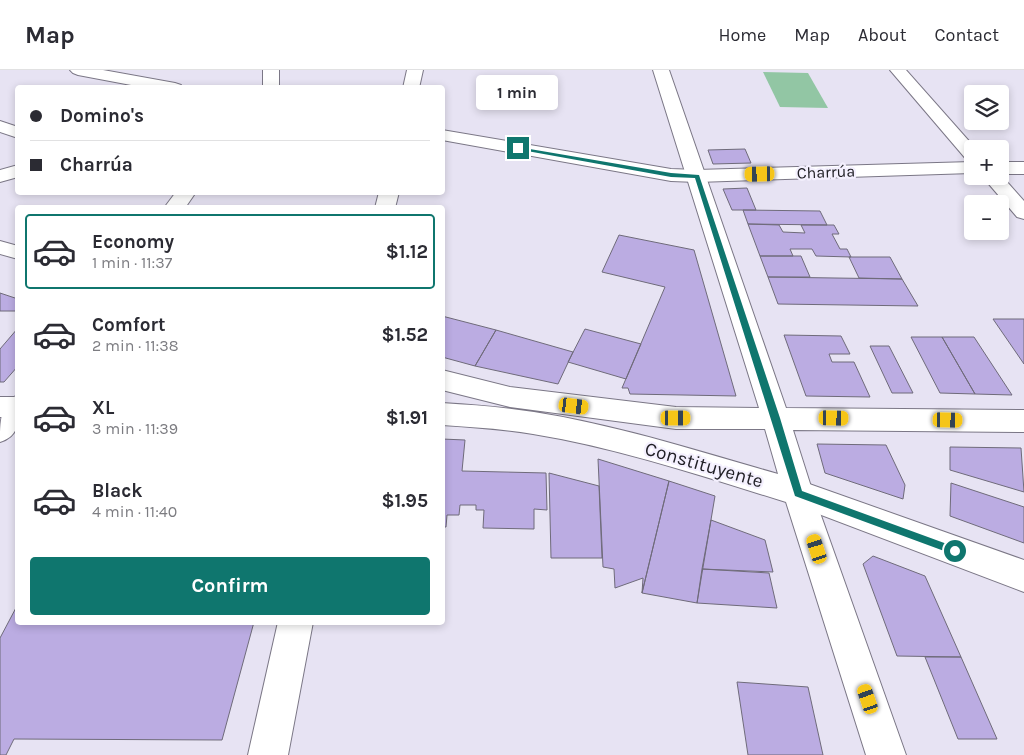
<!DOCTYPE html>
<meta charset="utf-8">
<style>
body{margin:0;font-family:Karla,sans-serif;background:#f7f7f7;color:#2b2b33;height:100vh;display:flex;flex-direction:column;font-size:19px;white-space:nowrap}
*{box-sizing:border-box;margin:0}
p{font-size:16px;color:#7c7c81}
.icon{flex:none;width:28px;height:28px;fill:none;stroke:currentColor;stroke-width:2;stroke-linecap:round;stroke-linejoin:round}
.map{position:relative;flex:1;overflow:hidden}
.details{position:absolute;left:15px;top:135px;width:430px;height:420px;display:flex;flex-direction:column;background:#fff;border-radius:5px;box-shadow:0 2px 8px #0003}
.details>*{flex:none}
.top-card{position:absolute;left:15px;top:15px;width:430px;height:110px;border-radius:5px;box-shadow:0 2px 8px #0003;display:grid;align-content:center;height:110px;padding:0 15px;background:#fff}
.fabs{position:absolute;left:964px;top:15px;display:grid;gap:10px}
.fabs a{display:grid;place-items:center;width:45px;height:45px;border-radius:5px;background:#fff;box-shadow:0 2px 8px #0003;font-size:25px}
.end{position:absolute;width:22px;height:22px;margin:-11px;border:6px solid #0f766e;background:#fff;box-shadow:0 0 0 2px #fff}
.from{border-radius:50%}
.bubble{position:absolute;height:35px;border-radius:5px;background:#fff;box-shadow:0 2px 8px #0003;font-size:16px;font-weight:700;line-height:35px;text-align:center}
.car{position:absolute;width:15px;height:30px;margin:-15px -8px;border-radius:6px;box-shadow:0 0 4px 1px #0007;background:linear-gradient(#f5c518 24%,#345 0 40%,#f5c518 0 76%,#345 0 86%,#f5c518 0)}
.top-card b{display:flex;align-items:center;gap:18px;height:48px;font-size:19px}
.top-card b+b{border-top:1px solid #e1e1e2}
.top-card i{width:12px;height:12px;background:#2b2b33}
ul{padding:9px 0 0;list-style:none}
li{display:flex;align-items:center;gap:15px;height:75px;margin:0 10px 8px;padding:0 5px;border:2px solid transparent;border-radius:5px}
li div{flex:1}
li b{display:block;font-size:19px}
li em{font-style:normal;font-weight:700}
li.on{border-color:#0f766e}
li>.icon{width:45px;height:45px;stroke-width:1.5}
.button{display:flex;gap:10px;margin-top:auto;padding:10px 15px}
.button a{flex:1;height:58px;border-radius:5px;background:#0f766e;color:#fff;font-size:20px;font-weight:700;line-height:58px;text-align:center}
header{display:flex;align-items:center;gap:30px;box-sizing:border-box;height:70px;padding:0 25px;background:#fff;border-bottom:1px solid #e1e1e2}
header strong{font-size:24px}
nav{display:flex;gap:28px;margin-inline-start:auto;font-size:18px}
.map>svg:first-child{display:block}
.green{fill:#92c6a4}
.building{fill:#bbace2;stroke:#6f6b7a}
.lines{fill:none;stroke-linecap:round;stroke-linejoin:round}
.minor-casing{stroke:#7b7786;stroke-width:2}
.tertiary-casing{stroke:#7b7786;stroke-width:2}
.secondary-casing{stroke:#7b7786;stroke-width:2}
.minor{fill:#fff;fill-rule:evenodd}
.tertiary{fill:#fff;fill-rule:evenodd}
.secondary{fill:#fff;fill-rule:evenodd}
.route{fill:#0f766e}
.labels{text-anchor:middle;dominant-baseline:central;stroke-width:4.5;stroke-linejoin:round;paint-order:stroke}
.far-street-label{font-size:16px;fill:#212026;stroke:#f4f0fe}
.street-label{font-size:19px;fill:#212026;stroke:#f4f0fe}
</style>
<header>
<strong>Map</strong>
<nav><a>Home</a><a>Map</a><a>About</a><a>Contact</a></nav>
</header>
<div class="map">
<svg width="1024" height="685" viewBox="0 0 1024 685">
<rect width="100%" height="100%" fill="#e7e3f3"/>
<!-- green -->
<path class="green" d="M763,2l45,1 20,35 -48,-1z"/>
<!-- building -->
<path class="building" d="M745,79l6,14 -38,1 -5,-14z
M747,118l9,22h-24l-9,-21z
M743,140l77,1 7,14 -79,-1z
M748,154l31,1 4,7 22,1 -4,-8h33l5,9h-7l8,15h7l4,8 -35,-1 -4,-7h-22l3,7h-33z
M619,165l75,15 42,146 -106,-2 -2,-6h-6l43,-101 -63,-15z
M760,186h41l9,21h-42z
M849,187h41l12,22 -43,-1z
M768,207l134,2 16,27 -140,-2z
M0,223l18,6v12h-18z
M442,246l54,14 -21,36 -33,-9z
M993,249h31v45z
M18,258v38l-14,16h-4v-33z
M585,259l56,15 -15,35 -58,-17z
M496,260l77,22 -15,32 -83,-18z
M784,265l57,1 9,18h-21l3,8h22l16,35 -64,-1z
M911,267h31l33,57 -35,-1z
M942,267h32l38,58 -37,-1z
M870,276h19l24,47h-21z
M442,369l23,1 -3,31 84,2 1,37 -13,-1v20l-51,-1 1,-18h-8v-5h-16l-1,10h-12l-1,12h-4z
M817,374l69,1 19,40 -2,14 -78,-26z
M950,377l71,1 3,44 -74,-22z
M598,389l71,22 -27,112 1,-15 -28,10 -1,-19 -11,-2z
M549,403l50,13 3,72h-51z
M669,411l46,15 -18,107 -55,-10z
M951,413l73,24v36l-74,-27z
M711,450l54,20 8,32 -71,-3z
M873,486l52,20 36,81 -64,-1 -34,-92z
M702,499l67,4 8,35 -80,-5z
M18,534v18h236l-32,118 -208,-1 -8,16h-6v-117z
M925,587h36l36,82h-39z
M737,612l71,5 15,68h-75z"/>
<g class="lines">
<!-- minor casing -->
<g class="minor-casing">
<path id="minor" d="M70,0h33l72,13 6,2 2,3h-36l-69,-13 -5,-2z
M263,0h16v18h-16z
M890,0h16l70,79h-4v11l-6,-1z
M0,51l18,6v11l-18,-6z
M442,60l229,39 26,1 275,-8v11l-275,9 -26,-1 -229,-41z
M1000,92h24v12h-24z
M18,95v12l-18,5v-12z
M1000,104l24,27v18l-7,-2 -35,-41h18z
M176,122h20l-11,16h-21z
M18,325c0,20 5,40 -18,47 0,-19 0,-40 18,-47z"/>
</g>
<!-- tertiary casing -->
<g class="tertiary-casing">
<path id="tertiary" d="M407,0h16l-4,18h-16z
M653,0h16l117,338 238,2v22l-231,-2 20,63 93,262h-40l-80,-253c-84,-26 -167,-54 -253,-68 -30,-5 -60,-7 -91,-9v-22c31,2 61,4 92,9 83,13 163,39 244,62l-13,-45h-89l-166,-22 -68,-17v-20l68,17 166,20 83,1z
M379,122h20l-4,16h-20z
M0,171l18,5v13l-18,-5z
M0,327h18v20h-18z
M278,552h35l-25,133h-40z"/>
</g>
<!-- secondary casing -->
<g class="secondary-casing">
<path id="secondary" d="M798,410l226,80v32l-237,-90 -4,-9 4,-9z"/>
</g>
<!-- minor -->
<use href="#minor" class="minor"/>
<!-- tertiary -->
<use href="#tertiary" class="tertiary"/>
<!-- secondary -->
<use href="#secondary" class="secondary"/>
</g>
<!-- route -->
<path class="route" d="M518,77l153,26 28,2 81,243 22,73 156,57v6l-3,1 -160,-59 -100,-318 -24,-1 -155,-28z"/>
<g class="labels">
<!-- far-street labels -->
<g class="far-street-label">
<text transform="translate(826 102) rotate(-2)">Charrúa</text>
</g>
<!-- street labels -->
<g class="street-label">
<text transform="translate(704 395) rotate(16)">Constituyente</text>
</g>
</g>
</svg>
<div class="fabs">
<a><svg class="icon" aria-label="layers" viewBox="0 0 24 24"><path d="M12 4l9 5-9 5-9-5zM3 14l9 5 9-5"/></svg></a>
<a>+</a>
<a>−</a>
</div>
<i class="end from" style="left:955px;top:481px"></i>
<i class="end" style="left:518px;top:78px"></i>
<div class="bubble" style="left:476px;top:5px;width:82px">1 min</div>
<i class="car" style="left:760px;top:104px;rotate:269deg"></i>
<i class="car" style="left:574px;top:336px;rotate:97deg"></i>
<i class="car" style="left:676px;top:348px;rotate:90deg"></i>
<i class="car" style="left:834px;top:348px;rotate:91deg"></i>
<i class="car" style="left:948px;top:350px;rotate:91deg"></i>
<i class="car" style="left:817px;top:479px;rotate:342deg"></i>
<i class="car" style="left:868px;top:629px;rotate:341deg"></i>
<div class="top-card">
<b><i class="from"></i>Domino's</b>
<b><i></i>Charrúa</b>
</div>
<section class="details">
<ul>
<li class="on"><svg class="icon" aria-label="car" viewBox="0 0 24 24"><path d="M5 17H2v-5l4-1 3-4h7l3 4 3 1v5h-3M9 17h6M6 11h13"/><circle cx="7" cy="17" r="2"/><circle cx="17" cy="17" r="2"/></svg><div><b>Economy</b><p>1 min · 11:37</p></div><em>$1.12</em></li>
<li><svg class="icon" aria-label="car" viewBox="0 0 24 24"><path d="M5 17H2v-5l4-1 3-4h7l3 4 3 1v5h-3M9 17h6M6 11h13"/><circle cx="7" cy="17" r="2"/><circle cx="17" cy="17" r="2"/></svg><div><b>Comfort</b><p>2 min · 11:38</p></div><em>$1.52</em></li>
<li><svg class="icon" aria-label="car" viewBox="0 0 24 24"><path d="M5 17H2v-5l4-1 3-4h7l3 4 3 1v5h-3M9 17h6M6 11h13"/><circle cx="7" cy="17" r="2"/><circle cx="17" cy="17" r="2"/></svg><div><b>XL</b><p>3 min · 11:39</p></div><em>$1.91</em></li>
<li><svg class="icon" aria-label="car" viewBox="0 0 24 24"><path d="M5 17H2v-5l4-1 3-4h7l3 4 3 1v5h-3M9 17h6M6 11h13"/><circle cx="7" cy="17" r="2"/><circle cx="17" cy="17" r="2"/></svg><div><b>Black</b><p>4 min · 11:40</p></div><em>$1.95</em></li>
</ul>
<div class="button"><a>Confirm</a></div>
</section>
</div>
